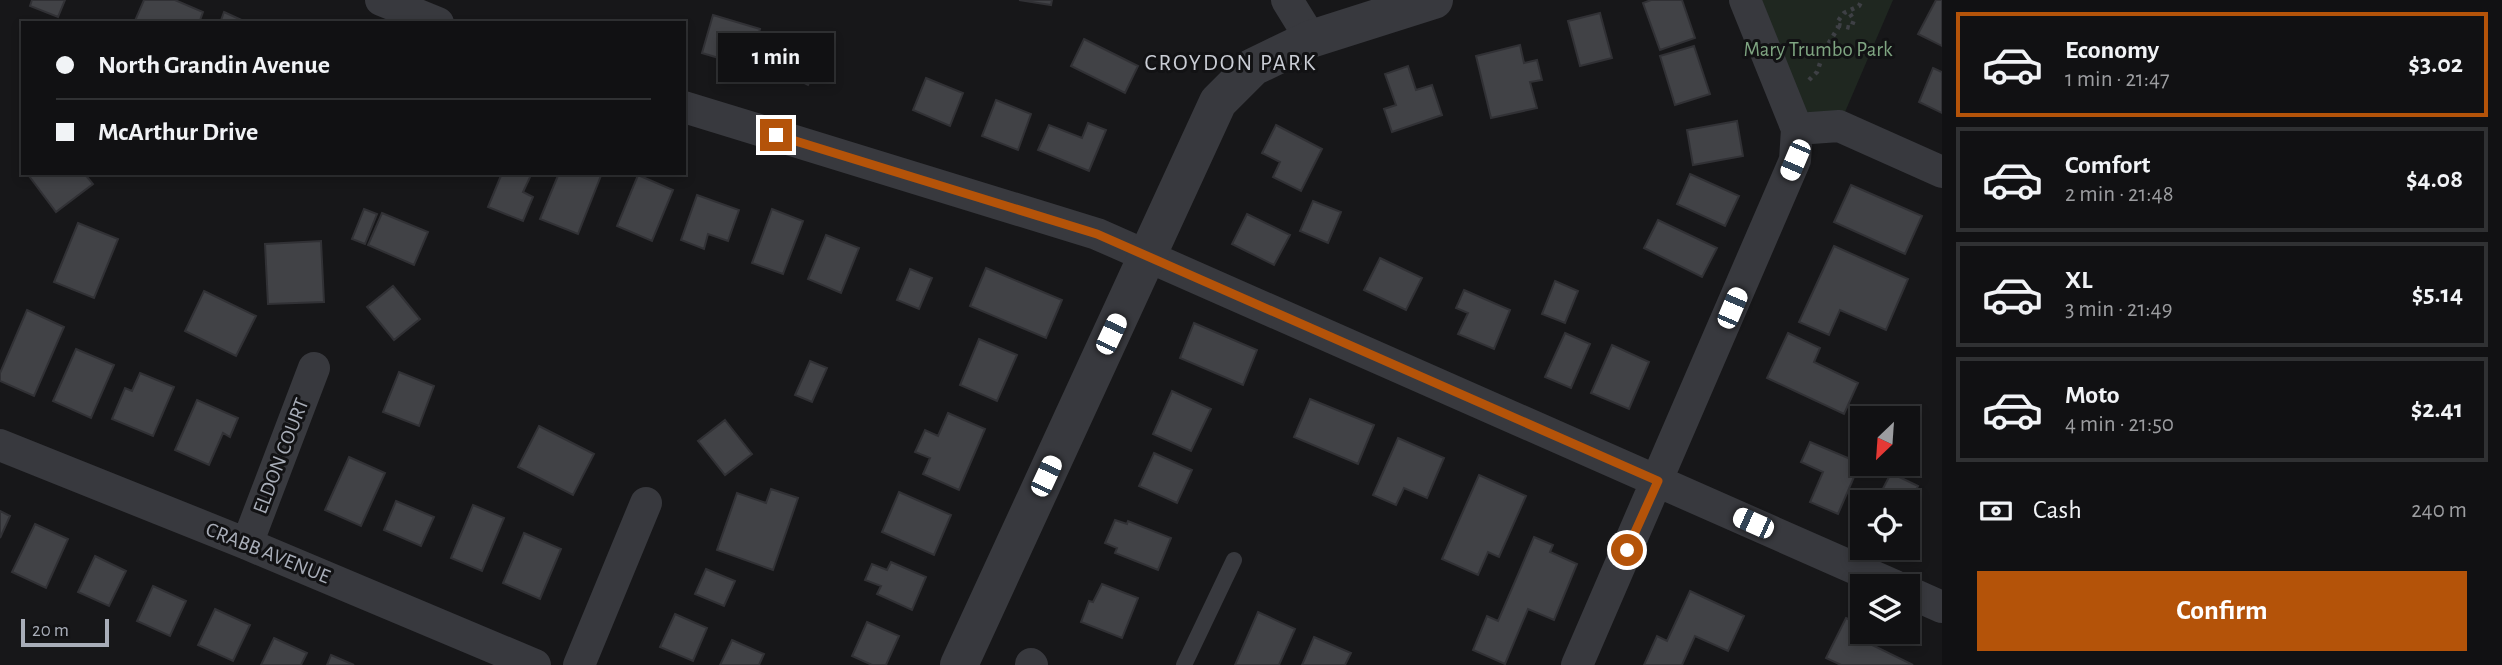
<!DOCTYPE html>
<meta charset="utf-8">
<style>
body{margin:0;font-family:"Alegreya Sans",sans-serif;background:#1a1a1c;color:#f1f3f6;height:100vh;display:flex;flex-direction:column;font-size:26px;white-space:nowrap}
*{box-sizing:border-box;margin:0}
p{font-size:23px;color:#9c9da0}
.icon{flex:none;width:38px;height:38px;fill:none;stroke:currentColor;stroke-width:2;stroke-linecap:round;stroke-linejoin:round}
.map{position:relative;flex:1;overflow:hidden}
.side{display:flex;flex-direction:column;background:#111113;width:560px}
.side>*{flex:none}
.guide{position:absolute;left:21px;top:21px;width:665px;height:154px;border-radius:0px;box-shadow:0 4px 10px #0003,0 0 0 2px #303133;display:grid;align-content:center;height:154px;padding:0 35px;background:#111113}
.needle{width:46px;rotate:205deg}
.controls{position:absolute;left:1850px;top:406px;display:grid;gap:14px}
.controls a{display:grid;place-items:center;width:70px;height:70px;border-radius:0px;background:#111113;box-shadow:0 4px 10px #0003,0 0 0 2px #303133;font-size:35px}
.scale{position:absolute;left:21px;bottom:18px;width:88px;box-sizing:border-box;padding-left:7px;border:4px solid #a9aeb9;border-top:0;font-size:19px;line-height:24px;white-space:nowrap;color:#a9aeb9;-webkit-text-stroke:5px #121214;paint-order:stroke}
.end{position:absolute;width:32px;height:32px;margin:-16px;border:9px solid #b45309;background:#fff;box-shadow:0 0 0 4px #fff}
.from{border-radius:50%}
.bubble{position:absolute;height:49px;border-radius:0px;background:#111113;box-shadow:0 4px 10px #0003,0 0 0 2px #303133;font-size:23px;font-weight:700;line-height:49px;text-align:center}
.car{position:absolute;width:21px;height:42px;margin:-21px -10px;border-radius:9px;box-shadow:0 0 5px 2px #0007;background:linear-gradient(#fff 24%,#345 0 40%,#fff 0 76%,#345 0 86%,#fff 0)}
.guide b{display:flex;align-items:center;gap:24px;height:66px;font-size:26px}
.guide b+b{border-top:2px solid #303133}
.guide i{width:18px;height:18px;background:#f1f3f6}
ul{padding:12px 0 0;list-style:none}
li{display:flex;align-items:center;gap:21px;height:105px;margin:0 14px 10px;padding:0 21px;border:4px solid #303133;border-radius:0px}
li div{flex:1}
li b{display:block;font-size:26px}
li em{font-style:normal;font-weight:700}
li.active{border-color:#b45309}
li>.icon{width:63px;height:63px;stroke-width:1.5}
.pay{display:flex;align-items:center;gap:18px;height:77px;padding:0 35px;font-size:26px}
.pay p{margin-inline-start:auto}
.primary-button{display:flex;gap:14px;margin-top:auto;padding:14px 35px}
.primary-button a{flex:1;height:80px;border-radius:0px;background:#b45309;color:#fff;font-size:28px;font-weight:700;line-height:80px;text-align:center}
main{display:flex;flex:1;min-height:0}
.map>svg:first-child{display:block}
.green{fill:#1f2720}
.building{fill:#414246;stroke:#313135;stroke-width:2}
.lines{fill:none;stroke-linecap:round;stroke-linejoin:round}
.path{stroke:#3e4045;stroke-width:4.5;stroke-dasharray:3.5 5;stroke-linecap:butt}
.service{stroke:#38393e;stroke-width:16}
.minor{stroke:#38393e;stroke-width:32}
.tertiary{stroke:#38393e;stroke-width:38}
.route{stroke:#b45309;stroke-width:9}
.labels{text-anchor:middle;dominant-baseline:central;stroke-width:6;stroke-linejoin:round;paint-order:stroke}
.park-label{font-size:21px;fill:#7fa582;stroke:#121214}
.street-label{font-size:21px;fill:#a9aeb9;stroke:#121214}
.neighbourhood-label{font-size:23px;letter-spacing:2px;fill:#cacdd5;stroke:#121214}
</style>
<main>
<div class="map">
<svg width="1942" height="665" viewBox="0 0 1942 665">
<rect width="100%" height="100%" fill="#171719"/>
<!-- green -->
<path class="green" d="M1745,0h148l-54,126 -42,3z"/>
<!-- building -->
<path class="building" d="M32,0h33l-7,17 -28,-11z
M144,0h31l28,12 -4,11h-65z
M1019,0h33l-1,5z
M1651,0h31l13,38 -35,12 -17,-47z
M1936,0h6v46l-24,-12z
M224,12l24,11h-28z
M1600,13l12,45 -32,8 -12,-45z
M713,15l47,14 -11,38 -47,-14z
M783,33l41,20 -16,32 -35,-18 7,-14 -6,-3z
M1084,39l54,27 -13,27 -54,-27z
M1520,45l4,18 13,-3 5,20 -12,2 7,26 -46,10 -15,-62z
M1694,46l16,48 -35,11 -15,-49z
M1408,66l8,24 16,-5 10,30 -50,17 -8,-23 12,-4 -11,-31z
M1933,68l9,4v41l-23,-11z
M926,78l37,15 -13,33 -37,-16z
M996,100l35,14 -13,36 -36,-14z
M1737,121l6,35 -50,9 -6,-35z
M1088,123l18,7 -17,41 -51,-21 11,-25 33,13z
M1276,125l46,24 -21,42 -28,-14 7,-15 -18,-9z
M33,173h51l9,11 -37,28 -27,-36z
M502,173h30l-9,19 10,5 -10,24 -35,-14z
M559,173h43l-24,61 -38,-15z
M1690,174l49,22 -14,30 -48,-22z
M638,175l35,15 -21,51 -35,-15z
M1851,185l71,31 -17,38 -71,-32z
M697,195l42,15 -11,31 -20,-7 -4,15 -23,-9z
M1313,201l28,11 -13,31 -28,-12z
M364,209l13,5 -12,30 -13,-5z
M772,209l31,12 -20,53 -31,-11z
M382,213l46,19 -14,33 -46,-20z
M1247,214l43,21 -16,30 -42,-21z
M1658,220l59,28 -15,29 -58,-29z
M78,223l40,16 -24,59 -40,-16z
M826,235l33,13 -18,45 -33,-14z
M321,241l3,61 -56,2 -3,-60z
M1834,246l74,33 -22,51 -46,-20 -11,25 -30,-13z
M1380,258l42,20 -16,32 -42,-20z
M986,268l76,32 -16,38 -76,-32z
M910,269l22,9 -13,31 -22,-9z
M1555,281l23,10 -13,32 -23,-9z
M393,286l27,33 -26,21 -27,-33z
M1464,290l46,20 -16,39 -36,-15 10,-21 -12,-5z
M204,291l52,25 -20,40 -51,-25z
M27,310l37,17 -30,69 -34,-15v-8z
M1194,323l63,27 -14,35 -63,-27z
M1565,333l25,11 -19,44 -26,-11z
M1788,333l32,15 -6,14 44,21 -14,31 -77,-36z
M979,339l38,16 -20,46 -37,-16z
M1612,345l37,17 -20,47 -38,-16z
M76,349l38,16 -23,53 -38,-17z
M810,361l17,7 -15,34 -17,-7z
M399,372l35,14 -15,40 -36,-14z
M140,373l34,14 -21,49 -41,-17 13,-31 7,3z
M1172,391l39,18 -20,42 -38,-17z
M1310,399l64,26 -16,39 -64,-27z
M197,400l41,18 -8,19 -7,-4 -14,32 -34,-15z
M948,413l37,16 -26,61 -36,-16 7,-16 -15,-6 10,-22 13,6z
M725,420l27,34 -27,21 -27,-34z
M539,426l55,28 -21,41 -55,-28z
M1398,438l46,20 -17,40 -23,-10 -8,17 -23,-10z
M1810,442l50,21 -22,51 -28,-12 13,-30 -22,-10z
M1154,453l38,17 -15,33 -38,-17z
M349,457l36,16 -24,53 -36,-16z
M1891,473l27,13 -10,21v-5h-32z
M1479,475l47,21 -27,61 -11,-5 -10,23 -36,-16z
M771,489l27,9 -25,72 -56,-20 20,-57 29,10z
M899,492l52,23 -17,40 -52,-23z
M396,501l38,16 -13,29 -37,-16z
M473,505l31,13 -22,53 -31,-13z
M0,511l10,5 -10,22z
M1115,520l12,4 1,-3 43,17 -13,32 -43,-17 2,-5 -12,-5z
M35,524l33,15 -22,49 -34,-16z
M524,533l37,16 -21,50 -37,-16z
M1534,537l19,8 -3,7 27,12 -23,56 -26,-11 -23,55 -32,-14 14,-34 11,5z
M95,556l31,15 -17,35 -31,-14z
M891,562l35,15 -14,33 -35,-16 4,-8 -16,-6 7,-16 15,6z
M706,569l29,12 -11,25 -29,-12z
M1102,584l36,14 -16,40 -41,-16 8,-21 4,1z
M153,586l33,15 -16,35 -33,-15z
M1690,591l54,25 -16,35 -33,-15 -13,29h-38l13,-29 10,5z
M215,609l35,16 -17,36 -35,-16z
M1258,612l37,17 -16,36h-44z
M675,614l32,14 -14,33 -33,-14z
M1846,618l16,8v6h4l-4,8 51,25h-72l-15,-7z
M867,622l32,14 -13,29h-14l-20,-9z
M1314,637l37,16 -6,12h-43z
M274,638l33,15 -6,12h-40z
M732,640l32,14 -5,11h-39z
M331,655l23,10h-27z"/>
<g class="lines">
<!-- path -->
<path class="path" d="M1838,25l13,3 3,-8 -6,-9
M1809,80l8,-8 8,-23 13,-21v-7l6,-8 15,-7 3,-6"/>
<!-- service -->
<path class="service" d="M1184,665l50,-105"/>
<!-- minor -->
<path class="minor" d="M381,0l57,23
M1287,0l24,39
M684,107l413,127 798,352
M1797,129l42,-3 103,46
M0,445l247,99 288,121
M247,544l67,-176
M1908,592l34,15
M1031,664l1,1
M579,665l67,-162
M1577,665l218,-505 2,-31 -52,-129"/>
<!-- tertiary -->
<path class="tertiary" d="M959,665l259,-563 35,-35 58,-28 123,-39"/>
</g>
<g class="lines">
<!-- route -->
<path class="route" d="M776,135l321,99 561,247 -31,69"/>
</g>
<g class="labels">
<!-- park labels -->
<g class="park-label">
<text x="1818" y="49">Mary Trumbo Park</text>
</g>
<!-- street labels -->
<g class="street-label">
<text transform="translate(281 456) rotate(-69)">ELDON COURT</text>
<text transform="translate(268 553) rotate(22)">CRABB AVENUE</text>
</g>
<!-- neighbourhood labels -->
<g class="neighbourhood-label">
<text x="1231" y="63">CROYDON PARK</text>
</g>
</g>
</svg>
<div class="controls">
<a><svg class="needle" viewBox="-14 -14 28 28"><path d="M0-13l5 13h-10z" fill="#e53935"/><path d="M0 13l5-13h-10z" fill="#9c9da0"/></svg></a>
<a><svg class="icon" aria-label="locate" viewBox="0 0 24 24"><circle cx="12" cy="12" r="6"/><path d="M12 2v4M12 18v4M2 12h4M18 12h4"/></svg></a>
<a><svg class="icon" aria-label="layers" viewBox="0 0 24 24"><path d="M12 4l9 5-9 5-9-5zM3 14l9 5 9-5"/></svg></a>
</div>
<div class="scale">20 m</div>
<i class="end from" style="left:1627px;top:550px"></i>
<i class="end" style="left:776px;top:135px"></i>
<div class="bubble" style="left:718px;top:33px;width:116px">1 min</div>
<i class="car" style="left:1795px;top:160px;rotate:203deg"></i>
<i class="car" style="left:1732px;top:308px;rotate:23deg"></i>
<i class="car" style="left:1111px;top:334px;rotate:25deg"></i>
<i class="car" style="left:1046px;top:476px;rotate:25deg"></i>
<i class="car" style="left:1753px;top:523px;rotate:294deg"></i>
<div class="guide">
<b><i class="from"></i>North Grandin Avenue</b>
<b><i></i>McArthur Drive</b>
</div>
</div>
<section class="side">
<ul>
<li class="active"><svg class="icon" aria-label="car" viewBox="0 0 24 24"><path d="M5 17H2v-5l4-1 3-4h7l3 4 3 1v5h-3M9 17h6M6 11h13"/><circle cx="7" cy="17" r="2"/><circle cx="17" cy="17" r="2"/></svg><div><b>Economy</b><p>1 min · 21:47</p></div><em>$3.02</em></li>
<li><svg class="icon" aria-label="car" viewBox="0 0 24 24"><path d="M5 17H2v-5l4-1 3-4h7l3 4 3 1v5h-3M9 17h6M6 11h13"/><circle cx="7" cy="17" r="2"/><circle cx="17" cy="17" r="2"/></svg><div><b>Comfort</b><p>2 min · 21:48</p></div><em>$4.08</em></li>
<li><svg class="icon" aria-label="car" viewBox="0 0 24 24"><path d="M5 17H2v-5l4-1 3-4h7l3 4 3 1v5h-3M9 17h6M6 11h13"/><circle cx="7" cy="17" r="2"/><circle cx="17" cy="17" r="2"/></svg><div><b>XL</b><p>3 min · 21:49</p></div><em>$5.14</em></li>
<li><svg class="icon" aria-label="car" viewBox="0 0 24 24"><path d="M5 17H2v-5l4-1 3-4h7l3 4 3 1v5h-3M9 17h6M6 11h13"/><circle cx="7" cy="17" r="2"/><circle cx="17" cy="17" r="2"/></svg><div><b>Moto</b><p>4 min · 21:50</p></div><em>$2.41</em></li>
</ul>
<div class="pay"><svg class="icon" aria-label="cash" viewBox="0 0 24 24"><path d="M3 7h18v10H3z"/><circle cx="12" cy="12" r="2"/></svg>Cash<p>240 m</p></div>
<div class="primary-button"><a>Confirm</a></div>
</section>
</main>
